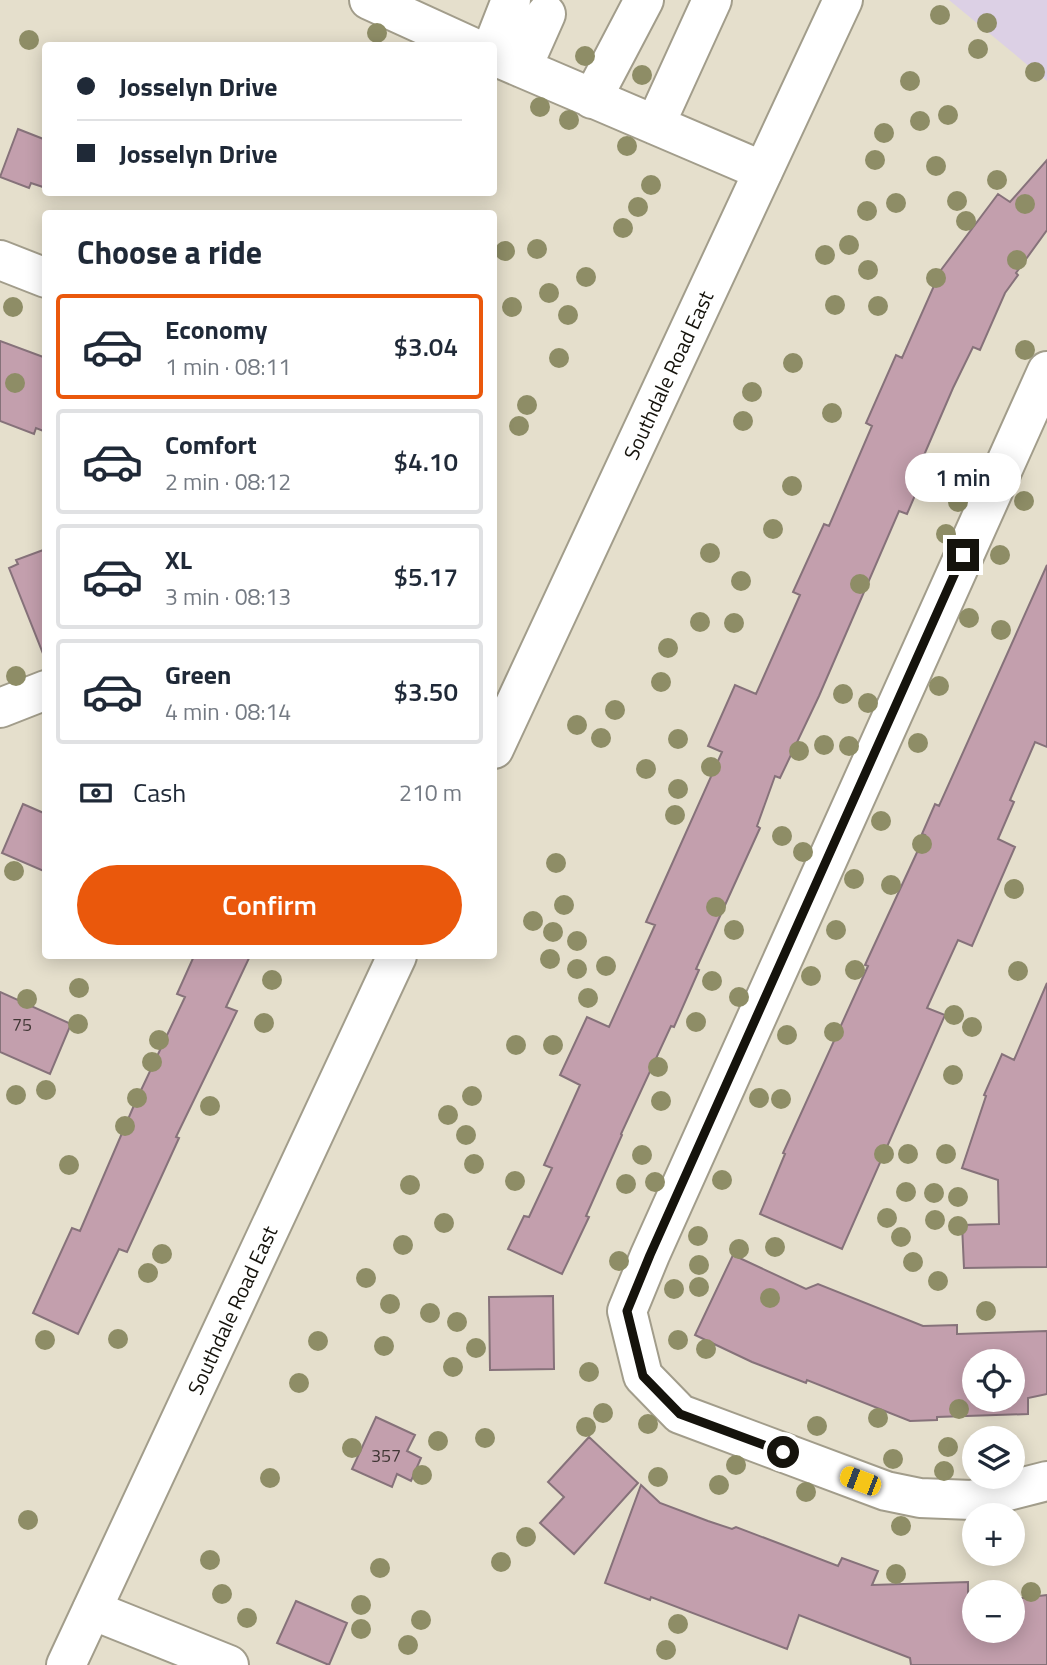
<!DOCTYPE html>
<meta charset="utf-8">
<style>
body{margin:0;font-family:"Titillium Web",sans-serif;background:#f6f6f7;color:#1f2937;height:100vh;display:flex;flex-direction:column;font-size:26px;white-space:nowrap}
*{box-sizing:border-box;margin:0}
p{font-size:23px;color:#747a83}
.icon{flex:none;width:38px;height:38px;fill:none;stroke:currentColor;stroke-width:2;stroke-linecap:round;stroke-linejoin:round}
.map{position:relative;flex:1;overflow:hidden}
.panel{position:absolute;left:42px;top:210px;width:455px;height:749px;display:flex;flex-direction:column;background:#fff;border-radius:7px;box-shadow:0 4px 18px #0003}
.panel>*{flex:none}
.banner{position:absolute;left:42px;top:42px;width:455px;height:154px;border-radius:7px;box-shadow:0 4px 18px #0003;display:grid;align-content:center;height:154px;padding:0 35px;background:#fff}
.buttons{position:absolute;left:962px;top:1349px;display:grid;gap:14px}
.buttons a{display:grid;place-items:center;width:63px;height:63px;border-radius:50%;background:#fff;box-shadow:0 4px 18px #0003;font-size:35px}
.end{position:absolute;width:32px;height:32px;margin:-16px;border:9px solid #15130c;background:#fff;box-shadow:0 0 0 4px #fff}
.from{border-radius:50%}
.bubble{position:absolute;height:49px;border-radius:24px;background:#fff;box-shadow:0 4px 18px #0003;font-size:23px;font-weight:600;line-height:49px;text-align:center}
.car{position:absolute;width:21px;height:42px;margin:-21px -10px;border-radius:9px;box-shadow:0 0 5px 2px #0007;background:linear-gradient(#f5c518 24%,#345 0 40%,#f5c518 0 76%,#345 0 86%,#f5c518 0)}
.banner b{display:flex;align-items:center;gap:24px;height:66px;font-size:26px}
.banner b+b{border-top:2px solid #e0e1e3}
.banner i{width:18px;height:18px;background:#1f2937}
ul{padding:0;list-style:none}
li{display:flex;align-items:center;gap:21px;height:105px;margin:0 14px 10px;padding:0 21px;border:4px solid #e0e1e3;border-radius:7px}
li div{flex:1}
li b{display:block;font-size:26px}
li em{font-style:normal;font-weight:600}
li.current{border-color:#ea580c}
li>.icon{width:63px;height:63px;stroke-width:1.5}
h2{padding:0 35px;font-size:32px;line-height:84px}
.pay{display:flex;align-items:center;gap:18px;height:77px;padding:0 35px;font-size:26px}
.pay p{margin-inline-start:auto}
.cta{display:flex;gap:14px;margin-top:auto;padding:14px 35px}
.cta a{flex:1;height:80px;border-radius:42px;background:#ea580c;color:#fff;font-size:28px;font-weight:600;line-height:80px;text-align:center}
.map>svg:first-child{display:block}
.commercial{fill:#dcd0e5}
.building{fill:#c39fad;stroke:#86727a;stroke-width:2;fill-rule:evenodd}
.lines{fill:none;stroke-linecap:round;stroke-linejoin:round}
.minor-casing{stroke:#a29d8b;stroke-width:42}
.major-casing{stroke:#a29d8b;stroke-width:42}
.minor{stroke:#fff;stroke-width:38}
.major{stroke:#fff;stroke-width:38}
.tree{fill:#8e8d66}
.route{stroke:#15130c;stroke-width:9}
.labels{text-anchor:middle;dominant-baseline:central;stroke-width:5;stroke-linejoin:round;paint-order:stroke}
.number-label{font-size:18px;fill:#403634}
.street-label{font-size:21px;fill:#15130c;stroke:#fff}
</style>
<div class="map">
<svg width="1047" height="1665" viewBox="0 0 1047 1665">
<rect width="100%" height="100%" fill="#e5dfcc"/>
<!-- commercial -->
<path class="commercial" d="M949,0h98v81z"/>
<!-- building -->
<path class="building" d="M18,129l28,11v48l-15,-5 -2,5 -29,-11z
M1047,160v70l-31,43 2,2 -13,18 -25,57 -7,-3 -20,41 -35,81 7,3 -18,42 -8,-3 -80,185 -39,82 -5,-2 -18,50 3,2 -64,141 3,1 -25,57 -3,-1 -50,108 1,1 -36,81 3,1 -27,57 -54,-25 16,-33 5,1 23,-49 -8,-3 36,-80 -20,-10 27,-58 22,10 46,-102 -9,-3 76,-170 -14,-6 27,-61 21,9 44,-99 -7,-3 31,-68 5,2 43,-100 -6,-3 30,-68 6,3 39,-88 57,-76 12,8z
M0,341l46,17v74l-10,-4 -2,6 -34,-13z
M46,549v106l-2,1 -35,-88 9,-4 -2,-4z
M1047,565v182l-12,-5 -25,58 4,2 -16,37 17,8 -43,99 -14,-6 -31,68 18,7 -103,234 -82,-35 25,-60 -2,-1 85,-187 -3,-1 60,-130 -3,-1 13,-30 4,2z
M23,804l23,10v58l-44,-19z
M194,956h56l-24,51 11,4 -61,126 3,1 -52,114 -8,-3 -41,85 -45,-21 39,-85 8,3 55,-128 50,-106 -8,-3z
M1047,983v284l-83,1 -2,-43 37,-1 -1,-44 -36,-12 24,-72 -2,-1 18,-41 12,6z
M0,992l71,32 -21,50 -50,-22z
M733,1255l73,34 12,-5 105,42 34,-1v9l90,-3v63l-19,4v16l-91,3v3l-27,1 -103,-41 -1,3 -54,-21 -57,-27zM975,1362h38v38h-38z
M553,1296l1,73 -64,1 -1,-73z
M376,1417l39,18 -8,16 14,7 -10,23 -14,-7 -5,13 -40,-18z
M589,1437l49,46 -64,71 -34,-31 24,-26 -16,-15z
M641,1485l19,18 48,18 24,8 4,-2 102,39 4,-8 36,13 -6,14 96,-3v23l7,-1v27h38v-32l34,-4v70h-136l-1,-7 -111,-43 -12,34 -136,-52 -1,3 -45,-17z
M296,1601l51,22 -18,42 -52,-22z"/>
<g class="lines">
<!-- minor casing -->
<g class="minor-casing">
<path id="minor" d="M369,0l101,46
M493,46l18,-46
M494,56l269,115
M522,68l24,-54
M592,99l52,-99
M655,125l57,-125
M0,260l46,18
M1047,371l-397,884 -23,56 16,65 37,38 206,77 34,7 52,2 75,-19
M0,708l46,-18
M92,1610l137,55"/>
</g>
<!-- major casing -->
<g class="major-casing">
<path id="major" d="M494,749l349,-749
M66,1665l331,-709"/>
</g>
<!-- minor -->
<use href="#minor" class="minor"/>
<!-- major -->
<use href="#major" class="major"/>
</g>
<!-- trees -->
<g class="tree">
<circle cx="940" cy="15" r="10"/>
<circle cx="987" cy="23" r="10"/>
<circle cx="377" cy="33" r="10"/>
<circle cx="29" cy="40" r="10"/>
<circle cx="978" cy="49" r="10"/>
<circle cx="585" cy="56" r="10"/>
<circle cx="1035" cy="72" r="10"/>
<circle cx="642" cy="75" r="10"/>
<circle cx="910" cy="81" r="10"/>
<circle cx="540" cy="107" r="10"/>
<circle cx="948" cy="115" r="10"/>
<circle cx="569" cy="120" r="10"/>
<circle cx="920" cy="121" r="10"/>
<circle cx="884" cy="133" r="10"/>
<circle cx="627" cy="146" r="10"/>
<circle cx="875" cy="160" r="10"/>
<circle cx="936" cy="166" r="10"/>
<circle cx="997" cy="180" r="10"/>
<circle cx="651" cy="185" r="10"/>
<circle cx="957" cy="201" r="10"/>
<circle cx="896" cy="203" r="10"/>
<circle cx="1025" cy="204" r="10"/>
<circle cx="638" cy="207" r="10"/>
<circle cx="867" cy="211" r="10"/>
<circle cx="966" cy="221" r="10"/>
<circle cx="623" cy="228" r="10"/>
<circle cx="849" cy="245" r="10"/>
<circle cx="537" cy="249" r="10"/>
<circle cx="505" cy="251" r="10"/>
<circle cx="825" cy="255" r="10"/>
<circle cx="1017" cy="260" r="10"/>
<circle cx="868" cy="270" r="10"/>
<circle cx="586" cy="277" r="10"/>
<circle cx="936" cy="278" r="10"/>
<circle cx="549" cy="293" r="10"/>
<circle cx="835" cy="305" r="10"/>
<circle cx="878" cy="306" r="10"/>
<circle cx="13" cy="307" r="10"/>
<circle cx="512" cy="307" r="10"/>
<circle cx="568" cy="315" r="10"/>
<circle cx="1025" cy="350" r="10"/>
<circle cx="559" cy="358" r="10"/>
<circle cx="793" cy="363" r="10"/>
<circle cx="15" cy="383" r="10"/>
<circle cx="752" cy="392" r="10"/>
<circle cx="527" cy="405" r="10"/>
<circle cx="832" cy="413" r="10"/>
<circle cx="743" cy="421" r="10"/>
<circle cx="519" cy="426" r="10"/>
<circle cx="792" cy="486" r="10"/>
<circle cx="1024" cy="501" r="10"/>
<circle cx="958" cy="502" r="10"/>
<circle cx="773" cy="529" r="10"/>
<circle cx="946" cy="534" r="10"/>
<circle cx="710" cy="553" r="10"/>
<circle cx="1000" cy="555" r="10"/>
<circle cx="741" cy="581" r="10"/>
<circle cx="860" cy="584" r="10"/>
<circle cx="969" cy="618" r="10"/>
<circle cx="700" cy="622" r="10"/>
<circle cx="734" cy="623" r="10"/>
<circle cx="1001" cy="630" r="10"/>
<circle cx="668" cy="648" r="10"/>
<circle cx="16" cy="676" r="10"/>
<circle cx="661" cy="682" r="10"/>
<circle cx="939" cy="686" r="10"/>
<circle cx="843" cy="694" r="10"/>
<circle cx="868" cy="703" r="10"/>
<circle cx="615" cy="710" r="10"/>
<circle cx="577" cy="725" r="10"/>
<circle cx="601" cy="738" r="10"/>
<circle cx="678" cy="739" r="10"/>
<circle cx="918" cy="743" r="10"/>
<circle cx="824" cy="745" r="10"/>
<circle cx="849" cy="746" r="10"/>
<circle cx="799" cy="751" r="10"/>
<circle cx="711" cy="767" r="10"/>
<circle cx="646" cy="769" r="10"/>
<circle cx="678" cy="789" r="10"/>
<circle cx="675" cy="815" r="10"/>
<circle cx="881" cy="821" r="10"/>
<circle cx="782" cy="836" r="10"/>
<circle cx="922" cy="844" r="10"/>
<circle cx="803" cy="852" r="10"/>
<circle cx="556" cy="863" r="10"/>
<circle cx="14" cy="871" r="10"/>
<circle cx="854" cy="879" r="10"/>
<circle cx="891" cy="885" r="10"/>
<circle cx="1014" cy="889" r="10"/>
<circle cx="564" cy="905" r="10"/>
<circle cx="716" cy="907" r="10"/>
<circle cx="533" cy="921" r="10"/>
<circle cx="734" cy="930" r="10"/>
<circle cx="836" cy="930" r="10"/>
<circle cx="553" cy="932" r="10"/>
<circle cx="577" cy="941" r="10"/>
<circle cx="550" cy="959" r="10"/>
<circle cx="606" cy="966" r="10"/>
<circle cx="577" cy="969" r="10"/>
<circle cx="855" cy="970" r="10"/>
<circle cx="1018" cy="971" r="10"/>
<circle cx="811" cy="976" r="10"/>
<circle cx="272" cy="980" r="10"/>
<circle cx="712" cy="981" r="10"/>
<circle cx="79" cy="988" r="10"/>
<circle cx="739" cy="997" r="10"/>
<circle cx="588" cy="998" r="10"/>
<circle cx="27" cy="999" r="10"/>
<circle cx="954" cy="1015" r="10"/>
<circle cx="696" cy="1022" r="10"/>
<circle cx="264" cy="1023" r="10"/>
<circle cx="78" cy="1024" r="10"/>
<circle cx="972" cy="1027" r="10"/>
<circle cx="834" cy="1032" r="10"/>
<circle cx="787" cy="1035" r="10"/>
<circle cx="159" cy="1040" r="10"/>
<circle cx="516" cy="1045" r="10"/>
<circle cx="553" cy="1045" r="10"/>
<circle cx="152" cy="1062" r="10"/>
<circle cx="658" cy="1067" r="10"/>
<circle cx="953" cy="1075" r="10"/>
<circle cx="46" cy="1090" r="10"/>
<circle cx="16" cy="1095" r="10"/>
<circle cx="472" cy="1096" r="10"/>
<circle cx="137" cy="1098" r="10"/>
<circle cx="759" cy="1098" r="10"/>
<circle cx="781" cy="1099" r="10"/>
<circle cx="661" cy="1101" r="10"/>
<circle cx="210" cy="1106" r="10"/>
<circle cx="448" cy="1115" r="10"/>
<circle cx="125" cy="1126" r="10"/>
<circle cx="466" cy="1135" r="10"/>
<circle cx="884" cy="1154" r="10"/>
<circle cx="908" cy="1154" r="10"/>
<circle cx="946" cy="1154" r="10"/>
<circle cx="642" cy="1155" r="10"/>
<circle cx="474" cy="1164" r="10"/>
<circle cx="69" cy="1165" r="10"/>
<circle cx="722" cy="1180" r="10"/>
<circle cx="515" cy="1181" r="10"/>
<circle cx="655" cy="1182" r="10"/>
<circle cx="626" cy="1184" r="10"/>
<circle cx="410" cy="1185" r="10"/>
<circle cx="906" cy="1192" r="10"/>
<circle cx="934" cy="1193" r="10"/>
<circle cx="958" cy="1197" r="10"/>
<circle cx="887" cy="1218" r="10"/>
<circle cx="935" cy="1220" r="10"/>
<circle cx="444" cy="1223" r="10"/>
<circle cx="958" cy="1226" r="10"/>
<circle cx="698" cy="1236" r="10"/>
<circle cx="901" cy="1237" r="10"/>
<circle cx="403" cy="1245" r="10"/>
<circle cx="775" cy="1247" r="10"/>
<circle cx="739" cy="1249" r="10"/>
<circle cx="162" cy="1254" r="10"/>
<circle cx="619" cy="1261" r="10"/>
<circle cx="913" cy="1262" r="10"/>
<circle cx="699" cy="1265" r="10"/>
<circle cx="148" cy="1273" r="10"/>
<circle cx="366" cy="1278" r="10"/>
<circle cx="938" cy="1281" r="10"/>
<circle cx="699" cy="1287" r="10"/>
<circle cx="674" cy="1289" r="10"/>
<circle cx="770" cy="1298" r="10"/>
<circle cx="390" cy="1304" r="10"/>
<circle cx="986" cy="1311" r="10"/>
<circle cx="430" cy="1313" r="10"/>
<circle cx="457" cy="1322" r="10"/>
<circle cx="118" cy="1339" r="10"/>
<circle cx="45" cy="1340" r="10"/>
<circle cx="678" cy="1340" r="10"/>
<circle cx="318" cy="1341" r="10"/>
<circle cx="384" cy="1346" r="10"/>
<circle cx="476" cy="1348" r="10"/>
<circle cx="706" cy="1349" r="10"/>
<circle cx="453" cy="1367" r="10"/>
<circle cx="589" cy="1372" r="10"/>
<circle cx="299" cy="1383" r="10"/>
<circle cx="959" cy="1409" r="10"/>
<circle cx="603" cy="1413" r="10"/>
<circle cx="878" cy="1418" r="10"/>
<circle cx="648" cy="1424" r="10"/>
<circle cx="817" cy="1426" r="10"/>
<circle cx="586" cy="1427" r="10"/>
<circle cx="485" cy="1438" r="10"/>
<circle cx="438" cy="1441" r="10"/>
<circle cx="948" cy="1447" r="10"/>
<circle cx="352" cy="1448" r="10"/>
<circle cx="893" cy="1459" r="10"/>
<circle cx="736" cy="1465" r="10"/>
<circle cx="944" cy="1471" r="10"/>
<circle cx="422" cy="1475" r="10"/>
<circle cx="658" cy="1477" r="10"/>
<circle cx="270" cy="1478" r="10"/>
<circle cx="719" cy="1485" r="10"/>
<circle cx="806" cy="1492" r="10"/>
<circle cx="28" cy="1520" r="10"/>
<circle cx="901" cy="1526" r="10"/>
<circle cx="526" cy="1537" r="10"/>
<circle cx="210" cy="1560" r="10"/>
<circle cx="501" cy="1562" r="10"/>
<circle cx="380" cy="1568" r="10"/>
<circle cx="896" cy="1574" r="10"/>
<circle cx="1031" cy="1592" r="10"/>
<circle cx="222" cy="1594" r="10"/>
<circle cx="361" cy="1605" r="10"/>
<circle cx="247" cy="1618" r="10"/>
<circle cx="421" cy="1620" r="10"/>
<circle cx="678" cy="1624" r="10"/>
<circle cx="361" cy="1629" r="10"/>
<circle cx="408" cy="1645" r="10"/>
<circle cx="666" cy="1650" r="10"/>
</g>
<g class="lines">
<!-- route -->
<path class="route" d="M783,1452l-103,-38 -37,-38 -16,-65 23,-56 313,-700"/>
</g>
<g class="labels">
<!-- number labels -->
<g class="number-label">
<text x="22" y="1024">75</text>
<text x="386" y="1455">357</text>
</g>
<!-- street labels -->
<g class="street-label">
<text transform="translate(668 375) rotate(-65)">Southdale Road East</text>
<text transform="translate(232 1310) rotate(-65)">Southdale Road East</text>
</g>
</g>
</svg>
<div class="buttons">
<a><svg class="icon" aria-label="locate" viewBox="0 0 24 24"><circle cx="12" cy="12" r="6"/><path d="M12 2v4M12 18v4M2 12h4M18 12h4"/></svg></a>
<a><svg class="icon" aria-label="layers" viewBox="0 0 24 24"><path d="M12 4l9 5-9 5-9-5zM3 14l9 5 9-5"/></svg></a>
<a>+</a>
<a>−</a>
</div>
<i class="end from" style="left:783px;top:1452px"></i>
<i class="end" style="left:963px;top:555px"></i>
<div class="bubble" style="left:905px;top:453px;width:116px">1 min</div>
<i class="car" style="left:860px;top:1481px;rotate:291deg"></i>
<div class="banner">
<b><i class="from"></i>Josselyn Drive</b>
<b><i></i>Josselyn Drive</b>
</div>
<section class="panel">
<h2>Choose a ride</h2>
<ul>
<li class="current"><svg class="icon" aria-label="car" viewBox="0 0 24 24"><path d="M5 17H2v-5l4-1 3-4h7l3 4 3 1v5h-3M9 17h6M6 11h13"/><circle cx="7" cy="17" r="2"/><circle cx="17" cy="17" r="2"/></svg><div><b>Economy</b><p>1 min · 08:11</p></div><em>$3.04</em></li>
<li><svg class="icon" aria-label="car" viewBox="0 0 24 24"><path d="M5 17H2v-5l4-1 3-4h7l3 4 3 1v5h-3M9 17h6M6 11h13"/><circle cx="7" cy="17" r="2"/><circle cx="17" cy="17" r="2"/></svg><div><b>Comfort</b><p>2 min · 08:12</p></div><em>$4.10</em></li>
<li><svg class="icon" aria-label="car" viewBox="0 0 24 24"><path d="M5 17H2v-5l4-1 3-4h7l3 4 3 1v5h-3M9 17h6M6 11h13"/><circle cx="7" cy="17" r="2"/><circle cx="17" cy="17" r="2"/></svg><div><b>XL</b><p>3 min · 08:13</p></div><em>$5.17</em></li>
<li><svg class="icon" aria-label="car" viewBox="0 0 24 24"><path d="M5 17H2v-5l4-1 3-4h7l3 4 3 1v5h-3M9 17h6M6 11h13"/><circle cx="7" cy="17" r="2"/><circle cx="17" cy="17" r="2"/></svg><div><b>Green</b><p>4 min · 08:14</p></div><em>$3.50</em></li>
</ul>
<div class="pay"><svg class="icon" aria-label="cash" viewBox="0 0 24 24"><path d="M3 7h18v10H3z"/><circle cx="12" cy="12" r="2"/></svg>Cash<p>210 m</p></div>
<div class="cta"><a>Confirm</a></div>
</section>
</div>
